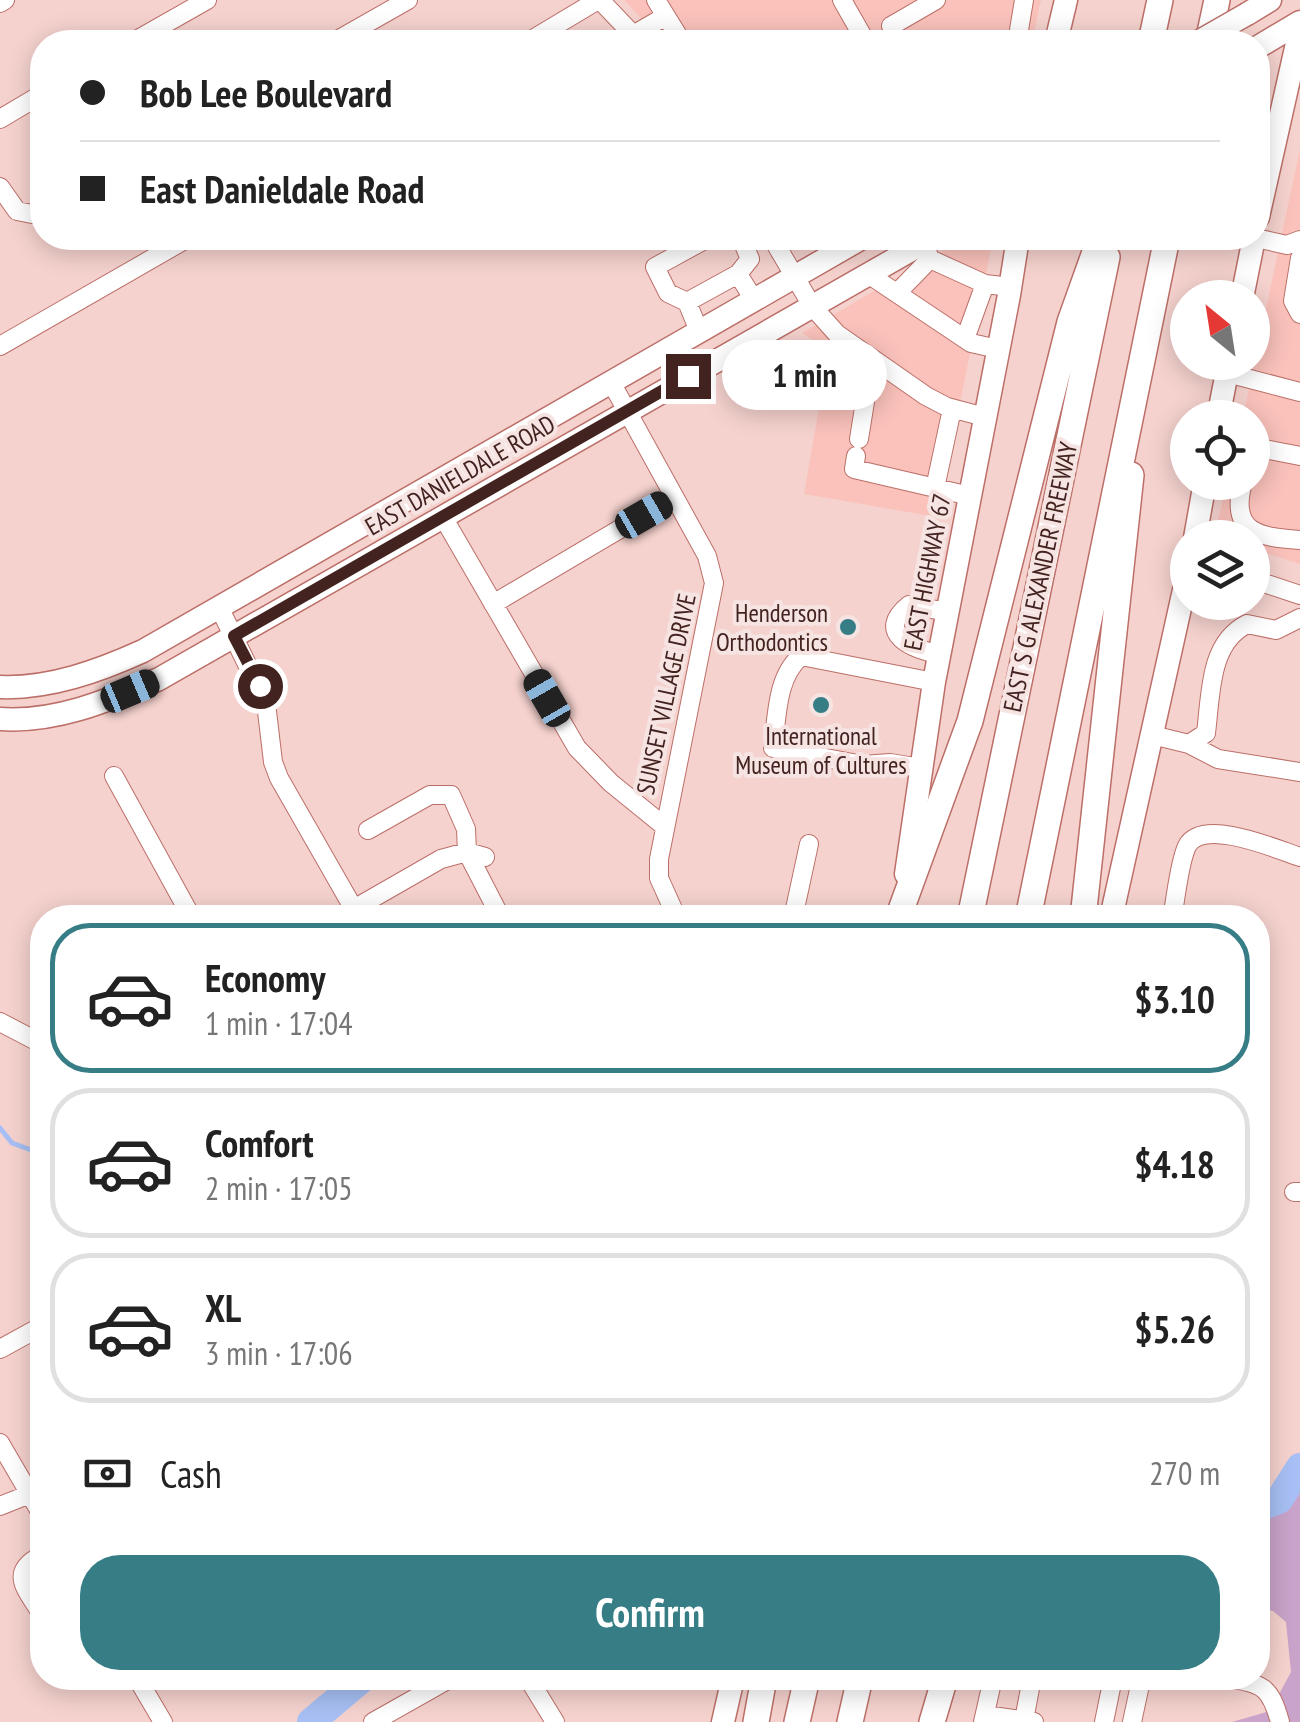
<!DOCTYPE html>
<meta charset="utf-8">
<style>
body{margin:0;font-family:"PT Sans Narrow",sans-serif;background:#f2f2f2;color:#222;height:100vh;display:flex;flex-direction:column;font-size:38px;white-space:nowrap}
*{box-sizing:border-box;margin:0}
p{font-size:32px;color:#767676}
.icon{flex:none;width:55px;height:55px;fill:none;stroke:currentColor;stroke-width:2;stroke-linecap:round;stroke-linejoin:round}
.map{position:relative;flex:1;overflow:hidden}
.panel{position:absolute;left:30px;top:905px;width:1240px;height:785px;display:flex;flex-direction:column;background:#fff;border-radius:40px;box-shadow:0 5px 25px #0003}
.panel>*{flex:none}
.hud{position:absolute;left:30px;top:30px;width:1240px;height:220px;border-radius:40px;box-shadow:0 5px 25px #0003;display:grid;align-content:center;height:220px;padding:0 50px;background:#fff}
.needle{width:65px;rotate:330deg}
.buttons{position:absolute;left:1170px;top:280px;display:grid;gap:20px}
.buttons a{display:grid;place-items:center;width:100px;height:100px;border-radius:50%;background:#fff;box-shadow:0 5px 25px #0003;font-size:50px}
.end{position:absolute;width:45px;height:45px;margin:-22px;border:12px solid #432320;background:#fff;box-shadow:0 0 0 5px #fff}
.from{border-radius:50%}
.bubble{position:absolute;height:70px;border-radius:35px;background:#fff;box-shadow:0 5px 25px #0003;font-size:32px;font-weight:800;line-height:70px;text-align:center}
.car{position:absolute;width:30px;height:60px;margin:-30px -15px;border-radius:12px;box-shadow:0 0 8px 2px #0007;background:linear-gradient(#222 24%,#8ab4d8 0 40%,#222 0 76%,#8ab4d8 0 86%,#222 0)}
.hud b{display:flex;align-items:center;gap:35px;height:95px;font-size:38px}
.hud b+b{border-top:2px solid #e0e0e0}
.hud i{width:25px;height:25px;background:#222}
ul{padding:18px 0 0;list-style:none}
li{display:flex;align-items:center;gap:30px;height:150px;margin:0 20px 15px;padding:0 30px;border:5px solid #e0e0e0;border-radius:40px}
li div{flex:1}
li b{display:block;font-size:38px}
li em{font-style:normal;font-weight:800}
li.current{border-color:#367d86}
li>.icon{width:90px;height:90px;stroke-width:1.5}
.pay{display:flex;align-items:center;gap:25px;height:110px;padding:0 50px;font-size:38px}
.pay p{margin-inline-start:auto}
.button{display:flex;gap:20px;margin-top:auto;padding:20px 50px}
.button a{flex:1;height:115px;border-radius:40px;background:#367d86;color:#fff;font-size:40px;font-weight:800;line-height:115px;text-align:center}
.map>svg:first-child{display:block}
.built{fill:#fac2bb}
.green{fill:#c9a3c9}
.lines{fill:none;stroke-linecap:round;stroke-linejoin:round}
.stream{stroke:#a7bff4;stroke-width:5}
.river{stroke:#a7bff4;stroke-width:28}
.minor-casing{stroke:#bc6f68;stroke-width:20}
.major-casing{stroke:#bc6f68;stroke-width:25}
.highway-casing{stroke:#bc6f68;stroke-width:28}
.minor{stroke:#fff;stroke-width:18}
.major{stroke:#fff;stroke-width:22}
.highway{stroke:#fff;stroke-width:25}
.major-bridge-casing{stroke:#bc6f68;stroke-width:25;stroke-linecap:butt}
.major-bridge{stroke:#fff;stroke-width:22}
.route{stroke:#432320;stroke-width:12}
.poi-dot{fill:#367d86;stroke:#f6e4e2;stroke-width:4}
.labels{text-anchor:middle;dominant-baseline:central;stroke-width:8;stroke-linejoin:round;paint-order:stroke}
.street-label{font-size:25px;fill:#432320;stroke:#f6e4e2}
.poi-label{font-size:25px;fill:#432320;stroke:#f6e4e2;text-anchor:end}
</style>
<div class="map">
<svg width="1300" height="1722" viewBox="0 0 1300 1722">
<rect width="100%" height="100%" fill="#f5d2ce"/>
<!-- built -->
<path class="built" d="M624,0h417l-9,42h-368z
M1300,149v415l-47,-15 -1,-11 -38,-1 13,-54 25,-1v-64l-9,-1z
M965,238h9l17,11 -54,268 -133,-23 25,-143 -27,-18z"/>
<!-- green -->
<path class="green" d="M1300,1477v245h-68l38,-11 21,-39 -5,-50 -13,-11 -15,-4v-95l23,-8z"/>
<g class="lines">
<!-- stream -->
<path class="stream" d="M0,1128l12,15 22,8 8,-5"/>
<!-- river -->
<path class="river" d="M1258,1508l21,-8 21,-33
M311,1722l52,-44"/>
<!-- minor casing -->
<g class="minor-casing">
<path id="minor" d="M600,0l40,42
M656,0l26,42
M842,0l24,42
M0,3l5,-3
M633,35l33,-19
M133,42l74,-42
M334,42l74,-42
M528,42l70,-42
M901,42l-10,-16 45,-26
M1017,42l7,-42
M0,119l42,-25
M0,187l17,24 15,3 10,-5
M772,238l40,68 25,28 89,62 21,11 38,10
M1256,238l31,7 13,-5
M1300,258l-7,43 7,13
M930,259l55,25 26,3
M738,274l12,-15 -9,-21
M868,274l103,69 27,6
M897,293l33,-34 -4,-11
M687,302l-19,-9 -13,-26 53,-29
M699,331l-12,-29 51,-28 16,26
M965,339l20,-55
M0,346l188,-108
M1227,373l73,19
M611,382l96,174 7,27 -55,276v19l18,40
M859,439l13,-81
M1252,451l2,-4 46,9
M856,456l-2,13 116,27
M1243,482c-14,51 16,55 57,58
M935,488l17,-79
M443,517l134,231 34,35 53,43
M1252,579l48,16
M493,604l181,-107
M219,607l47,96 7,59 6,16 80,140
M939,654c-26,-4 -65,-21 -30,-49l39,7
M1152,735l37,9 17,-11c5,-39 3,-90 41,-109l29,6 24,-12
M1189,744l29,15 82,13
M921,768l-31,-5 -27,2 -90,-17c4,-30 3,-71 28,-92l133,26
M114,776l78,142
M368,830l62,-35h21l15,34 1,23 34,66
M338,918l103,-59 26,-7 18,5
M793,918l16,-74
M1172,918c4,-20 7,-55 15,-72 16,-29 89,3 113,11
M0,1022l42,22
M1294,1192h6
M40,1217l2,4
M0,1349l42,-23
M0,1443l42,72
M0,1506l30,-12
M42,1555c-35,18 -15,34 0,60
M137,1678l26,44
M528,1678l27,44
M1227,1678c36,6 43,8 53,44
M985,1715l49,7
M1024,1720l8,-42
M373,1722l78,-44
M983,1722l10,-44
M1104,1722l9,-44
M1132,1722l8,-37 8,-7"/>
</g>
<!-- major casing -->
<g class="major-casing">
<path id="major" d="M1247,14l23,-14
M1056,42l10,-42
M1258,47l42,-25
M1258,217l42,-187
M1242,298l12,-60
M1218,418l11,-56
M1195,538l10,-56
M0,687c49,2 99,-16 143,-36l719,-413
M0,719c56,4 109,-19 159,-40l773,-441
M906,874l28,-192 75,-387 9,-57
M1111,918l77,-346
M723,1722l10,-44"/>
</g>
<!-- highway casing -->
<g class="highway-casing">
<path id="highway" d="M1151,42l9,-42
M1208,42l9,-42
M898,918l72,-197 100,-399 30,-84
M970,918l137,-661
M1028,918l139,-680
M1083,918l48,-443
M756,1722l8,-44
M797,1722l10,-44
M850,1722l10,-44
M932,1722l13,-44"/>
</g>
<!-- minor -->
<use href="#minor" class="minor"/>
<!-- major -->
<use href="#major" class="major"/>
<!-- highway -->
<use href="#highway" class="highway"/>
<!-- major-bridge casing -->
<g class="major-bridge-casing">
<path id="major-bridge" d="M1198,42l49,-28"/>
</g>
<!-- major-bridge -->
<use href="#major-bridge" class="major-bridge"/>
</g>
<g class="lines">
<!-- route -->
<path class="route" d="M260,686l-26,-50 454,-260"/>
</g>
<!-- markers -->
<g class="poi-dot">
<circle cx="848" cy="627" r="10"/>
<circle cx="821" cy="705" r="10"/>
</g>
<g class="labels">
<!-- street labels -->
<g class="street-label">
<text transform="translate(460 475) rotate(-30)">EAST DANIELDALE ROAD</text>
<text transform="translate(927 572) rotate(-79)">EAST HIGHWAY 67</text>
<text transform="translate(1040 577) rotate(-78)">EAST S G ALEXANDER FREEWAY</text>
<text transform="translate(666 694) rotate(-78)">SUNSET VILLAGE DRIVE</text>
</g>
<!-- poi labels -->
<g class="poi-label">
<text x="828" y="613">Henderson<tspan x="828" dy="29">Orthodontics</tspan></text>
<text x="821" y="736" text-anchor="middle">International<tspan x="821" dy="29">Museum of Cultures</tspan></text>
</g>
</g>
</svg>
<div class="buttons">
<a><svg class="needle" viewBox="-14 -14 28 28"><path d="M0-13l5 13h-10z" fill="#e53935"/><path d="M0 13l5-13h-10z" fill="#767676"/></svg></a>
<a><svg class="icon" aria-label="locate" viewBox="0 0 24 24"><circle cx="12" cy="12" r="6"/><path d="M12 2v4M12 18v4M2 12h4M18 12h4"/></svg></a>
<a><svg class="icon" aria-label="layers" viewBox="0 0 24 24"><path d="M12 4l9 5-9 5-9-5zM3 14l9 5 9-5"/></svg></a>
</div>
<i class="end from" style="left:260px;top:686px"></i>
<i class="end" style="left:688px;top:376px"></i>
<div class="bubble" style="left:722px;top:340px;width:165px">1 min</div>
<i class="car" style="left:644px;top:515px;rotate:60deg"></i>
<i class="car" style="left:130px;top:691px;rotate:67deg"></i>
<i class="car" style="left:547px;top:698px;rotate:330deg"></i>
<div class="hud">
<b><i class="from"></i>Bob Lee Boulevard</b>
<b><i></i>East Danieldale Road</b>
</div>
<section class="panel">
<ul>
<li class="current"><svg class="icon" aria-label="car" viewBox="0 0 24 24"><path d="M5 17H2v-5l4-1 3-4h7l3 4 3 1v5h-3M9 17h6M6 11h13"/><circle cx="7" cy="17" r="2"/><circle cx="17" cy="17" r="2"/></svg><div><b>Economy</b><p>1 min · 17:04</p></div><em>$3.10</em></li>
<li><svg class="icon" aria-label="car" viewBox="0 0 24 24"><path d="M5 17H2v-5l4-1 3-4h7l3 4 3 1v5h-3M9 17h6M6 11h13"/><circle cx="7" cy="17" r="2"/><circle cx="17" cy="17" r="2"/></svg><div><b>Comfort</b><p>2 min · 17:05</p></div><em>$4.18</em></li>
<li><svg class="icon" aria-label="car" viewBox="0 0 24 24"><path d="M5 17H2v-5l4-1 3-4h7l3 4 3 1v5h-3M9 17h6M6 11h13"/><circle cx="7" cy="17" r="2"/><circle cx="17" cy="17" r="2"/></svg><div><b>XL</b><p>3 min · 17:06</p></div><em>$5.26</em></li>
</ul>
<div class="pay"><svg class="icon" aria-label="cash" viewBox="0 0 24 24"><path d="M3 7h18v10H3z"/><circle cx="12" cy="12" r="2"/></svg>Cash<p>270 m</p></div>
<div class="button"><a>Confirm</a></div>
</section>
</div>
